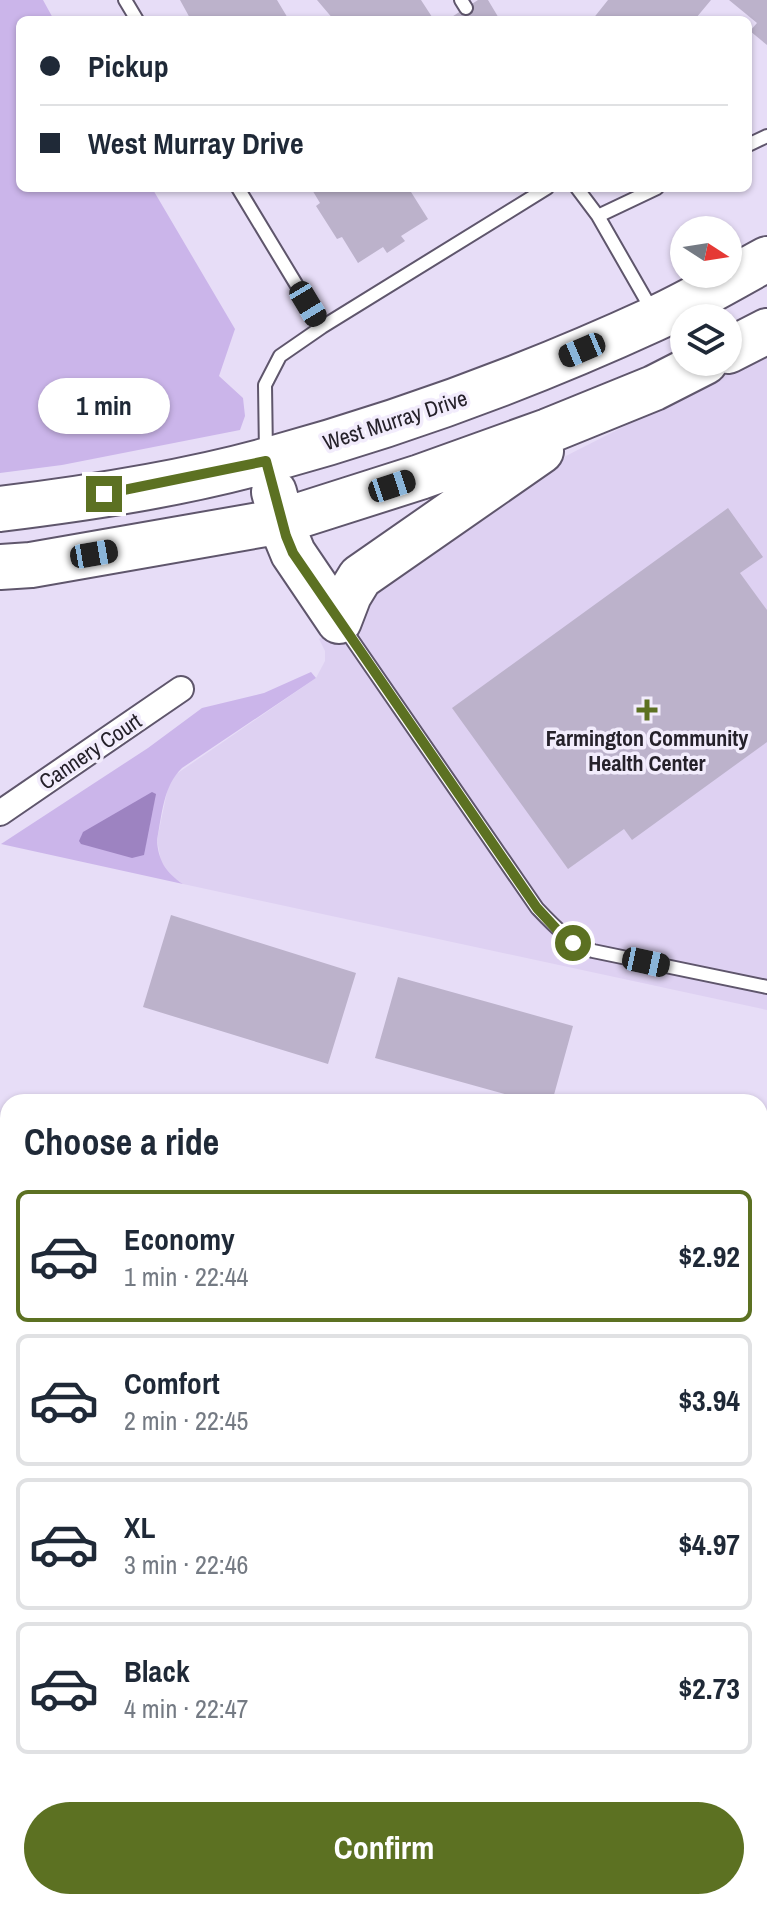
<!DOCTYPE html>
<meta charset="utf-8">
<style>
body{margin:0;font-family:"Archivo Narrow",sans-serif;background:#f6f6f7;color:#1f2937;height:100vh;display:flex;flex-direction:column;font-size:30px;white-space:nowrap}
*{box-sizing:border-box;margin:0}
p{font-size:26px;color:#747a83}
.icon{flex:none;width:44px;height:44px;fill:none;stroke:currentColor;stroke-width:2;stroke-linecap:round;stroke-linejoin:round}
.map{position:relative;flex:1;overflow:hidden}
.drawer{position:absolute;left:0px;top:1094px;width:768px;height:816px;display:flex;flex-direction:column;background:#fff;border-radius:24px 24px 0 0;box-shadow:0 2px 6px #0004}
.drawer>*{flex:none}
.hud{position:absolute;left:16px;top:16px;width:736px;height:176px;border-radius:12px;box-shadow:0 2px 6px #0004;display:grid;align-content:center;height:176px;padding:0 24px;background:#fff}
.needle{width:52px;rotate:102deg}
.fabs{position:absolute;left:670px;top:216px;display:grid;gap:16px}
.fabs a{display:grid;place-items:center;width:72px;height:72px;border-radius:50%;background:#fff;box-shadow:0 2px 6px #0004;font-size:40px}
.end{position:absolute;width:36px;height:36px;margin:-18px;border:10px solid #5c7122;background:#fff;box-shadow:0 0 0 4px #fff}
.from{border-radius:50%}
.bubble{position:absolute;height:56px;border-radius:28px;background:#fff;box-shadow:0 2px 6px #0004;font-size:26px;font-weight:700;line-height:56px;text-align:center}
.car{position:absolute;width:24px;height:48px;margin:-24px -12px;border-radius:10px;box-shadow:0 0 6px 2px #0007;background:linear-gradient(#222 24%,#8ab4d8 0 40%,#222 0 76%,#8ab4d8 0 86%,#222 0)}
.hud b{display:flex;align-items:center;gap:28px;height:76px;font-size:30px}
.hud b+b{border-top:2px solid #e0e1e3}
.hud i{width:20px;height:20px;background:#1f2937}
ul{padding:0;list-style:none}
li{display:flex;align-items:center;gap:24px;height:132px;margin:0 16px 12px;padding:0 8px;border:4px solid #e0e1e3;border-radius:12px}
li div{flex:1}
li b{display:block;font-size:30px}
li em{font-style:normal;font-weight:700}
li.on{border-color:#5c7122}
li>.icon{width:72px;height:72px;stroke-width:1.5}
h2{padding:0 24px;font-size:36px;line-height:96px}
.action{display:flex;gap:16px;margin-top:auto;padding:16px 24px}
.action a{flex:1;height:92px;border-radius:48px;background:#5c7122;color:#fff;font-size:32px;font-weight:700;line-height:92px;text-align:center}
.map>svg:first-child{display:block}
.built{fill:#ded1f2}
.green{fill:#cbb5ea}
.water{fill:#9d83c1}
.building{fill:#bcb2cb}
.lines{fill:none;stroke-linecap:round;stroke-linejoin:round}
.lane-casing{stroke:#5f566c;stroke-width:16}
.street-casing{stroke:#5f566c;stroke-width:28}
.highway-casing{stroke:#5f566c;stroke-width:48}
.lane{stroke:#fff;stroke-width:12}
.street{stroke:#fff;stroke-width:24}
.highway{stroke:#fff;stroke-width:44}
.route{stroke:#5c7122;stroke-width:10}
.poi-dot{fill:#5c7122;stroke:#f2ecfc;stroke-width:3}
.labels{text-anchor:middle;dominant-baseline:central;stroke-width:7;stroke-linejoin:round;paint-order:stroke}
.street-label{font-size:22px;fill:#25212a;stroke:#f2ecfc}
.poi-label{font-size:22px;font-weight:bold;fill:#25212a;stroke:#f2ecfc}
</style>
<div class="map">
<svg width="767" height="1910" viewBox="0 0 767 1910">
<rect width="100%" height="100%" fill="#e7ddf7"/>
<!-- built -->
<path class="built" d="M767,354v656l-584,-126 -12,-8 -10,-15 -4,-21 11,-53 4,-10 144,-99 9,-17v-10l-6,-12 47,-26 5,-18 185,-134z"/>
<!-- green -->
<path class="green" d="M0,0h43l11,20h-34v168h132l83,141 -16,47 24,22 2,18 -5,14 -178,35 -62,8z
M311,672l5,6 -134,90c-19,18 -20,47 -25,72 1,20 9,33 26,44l-182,-40 147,-96 54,-40 62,-15z
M0,1842l8,1v59h600l3,8h-611z
M760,1862l7,4v44h-110l10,-8h93z"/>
<!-- water -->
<path class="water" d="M152,792l4,2 -12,61 -12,3 -51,-14 -2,-3 4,-9z"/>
<!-- building -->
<path class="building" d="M180,0h97l12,20h-98z
M317,0h104l13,20h-100z
M478,0h10l12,20h-53z
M608,0h103l-15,18 2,2h-106z
M729,0h38v45l-17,-14 7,-8z
M311,188h101l2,3 -3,1 17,27 -27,17 4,5 -18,12 -4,-6 -25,16 -16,-26 -5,2 -21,-33 4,-3z
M728,508l35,49 -23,16 27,37v132l-135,98 -8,-11 -56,40 -116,-161z
M171,915l185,58 -28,91 -185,-57z
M398,977l175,49 -21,76h-19l-158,-44z
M766,1114h1v246l-7,-1v-222z
M0,1296l6,2 -1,4 3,1v103l-8,-2z
M0,1460l8,2v90l-4,-1 -3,11z"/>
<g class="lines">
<!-- lane casing -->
<g class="lane-casing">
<path id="lane" d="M125,0l12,20
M461,0l5,8
M748,145l19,-9
M238,188l84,139 225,-139
M577,188l21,28 55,96
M598,216l59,-28
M266,454l-1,-69 15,-29 42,-29
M342,625l195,283c18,19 31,33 56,43l174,36"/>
</g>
<!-- street casing -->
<g class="street-casing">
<path id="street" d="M0,813l181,-124
M0,1142l8,2
M760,1442l7,1"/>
</g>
<!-- highway casing -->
<g class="highway-casing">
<path id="highway" d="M728,351l39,-20
M274,492l12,44 7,17 46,68
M0,509c89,-11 182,-25 268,-49 132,-36 262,-84 386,-141 39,-18 76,-40 113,-60
M0,567l31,-2 251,-44 138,-44 128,-46 106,-43 51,-26
M339,621l10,-26 11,-18 181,-126"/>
</g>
<!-- lane -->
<use href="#lane" class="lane"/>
<!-- street -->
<use href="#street" class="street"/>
<!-- highway -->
<use href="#highway" class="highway"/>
</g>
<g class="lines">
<!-- route -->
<path class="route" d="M104,494l162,-33 20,75 7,17 244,355 24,26 12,9"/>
</g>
<!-- markers -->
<path class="poi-dot" d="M643 698h8v8h8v8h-8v8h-8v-8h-8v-8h8z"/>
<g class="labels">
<!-- street labels -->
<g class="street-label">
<text transform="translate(395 420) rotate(-18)">West Murray Drive</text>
<text transform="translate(90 751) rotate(-34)">Cannery Court</text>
</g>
<!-- poi labels -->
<g class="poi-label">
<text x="647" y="738">Farmington Community<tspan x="647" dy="25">Health Center</tspan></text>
</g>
</g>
</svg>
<div class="fabs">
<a><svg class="needle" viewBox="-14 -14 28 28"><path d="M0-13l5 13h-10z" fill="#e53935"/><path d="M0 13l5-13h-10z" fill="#747a83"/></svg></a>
<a><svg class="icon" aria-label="layers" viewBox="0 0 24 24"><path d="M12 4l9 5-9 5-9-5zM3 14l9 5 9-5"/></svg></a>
</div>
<i class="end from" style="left:573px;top:943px"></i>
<i class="end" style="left:104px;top:494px"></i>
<div class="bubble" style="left:38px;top:378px;width:132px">1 min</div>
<i class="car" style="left:308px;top:304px;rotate:149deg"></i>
<i class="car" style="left:582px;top:350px;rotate:247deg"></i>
<i class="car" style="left:392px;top:486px;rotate:72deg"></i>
<i class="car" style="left:94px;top:554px;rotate:80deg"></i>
<i class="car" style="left:646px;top:962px;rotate:102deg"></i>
<div class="hud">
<b><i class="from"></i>Pickup</b>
<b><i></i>West Murray Drive</b>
</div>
<section class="drawer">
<h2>Choose a ride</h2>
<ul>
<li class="on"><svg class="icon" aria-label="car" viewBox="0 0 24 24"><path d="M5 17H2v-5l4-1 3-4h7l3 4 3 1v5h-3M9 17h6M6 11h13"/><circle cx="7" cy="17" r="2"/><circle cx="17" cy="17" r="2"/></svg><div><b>Economy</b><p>1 min · 22:44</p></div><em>$2.92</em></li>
<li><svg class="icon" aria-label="car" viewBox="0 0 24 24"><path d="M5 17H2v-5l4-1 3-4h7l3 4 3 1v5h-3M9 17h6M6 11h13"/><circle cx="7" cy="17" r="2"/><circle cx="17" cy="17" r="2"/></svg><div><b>Comfort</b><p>2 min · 22:45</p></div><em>$3.94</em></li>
<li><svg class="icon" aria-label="car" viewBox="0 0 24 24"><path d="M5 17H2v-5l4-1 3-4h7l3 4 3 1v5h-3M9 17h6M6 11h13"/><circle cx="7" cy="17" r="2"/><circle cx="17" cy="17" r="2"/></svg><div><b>XL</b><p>3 min · 22:46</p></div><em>$4.97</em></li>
<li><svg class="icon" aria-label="car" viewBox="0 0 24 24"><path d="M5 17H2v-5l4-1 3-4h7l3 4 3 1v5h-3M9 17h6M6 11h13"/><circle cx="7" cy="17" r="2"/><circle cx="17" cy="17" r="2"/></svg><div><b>Black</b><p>4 min · 22:47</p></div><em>$2.73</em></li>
</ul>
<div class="action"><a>Confirm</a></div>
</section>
</div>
